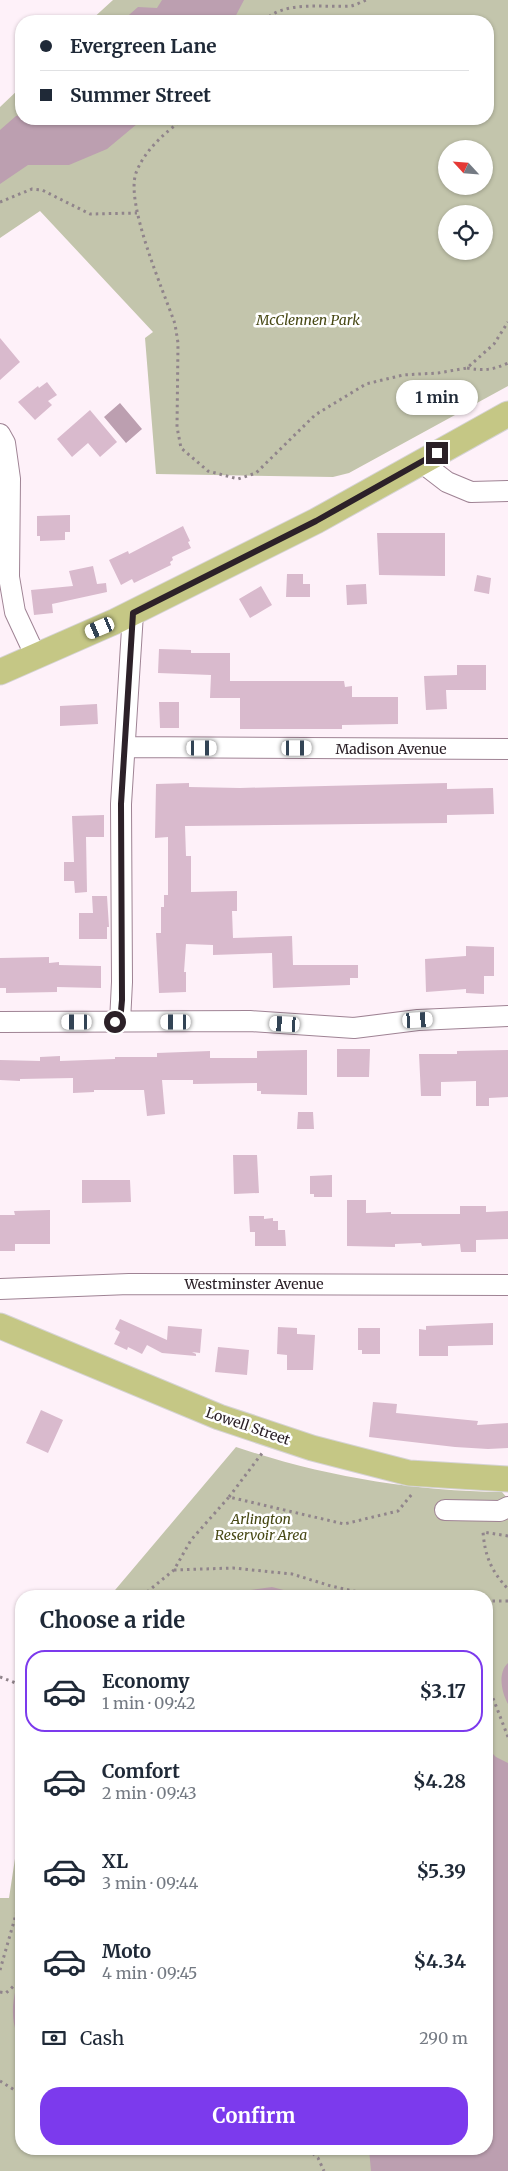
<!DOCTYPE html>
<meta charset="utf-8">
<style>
body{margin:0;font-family:Merriweather,serif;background:#f2f2f3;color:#1f2937;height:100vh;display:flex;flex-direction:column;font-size:19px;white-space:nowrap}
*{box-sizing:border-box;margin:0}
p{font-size:16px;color:#747a83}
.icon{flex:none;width:28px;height:28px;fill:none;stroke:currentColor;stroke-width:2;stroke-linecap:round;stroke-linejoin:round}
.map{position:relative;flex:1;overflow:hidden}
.panel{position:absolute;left:15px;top:1590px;width:478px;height:565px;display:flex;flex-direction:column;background:#fff;border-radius:20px;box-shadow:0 1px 4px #0004}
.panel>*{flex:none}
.top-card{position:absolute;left:15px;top:15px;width:479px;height:110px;border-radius:20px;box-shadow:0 1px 4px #0004;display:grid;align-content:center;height:110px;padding:0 25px;background:#fff}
.needle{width:32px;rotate:296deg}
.buttons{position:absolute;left:438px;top:140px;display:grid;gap:10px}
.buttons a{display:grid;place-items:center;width:55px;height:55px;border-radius:50%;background:#fff;box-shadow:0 1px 4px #0004;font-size:25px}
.end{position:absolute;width:22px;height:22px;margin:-11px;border:6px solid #2c2128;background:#fff;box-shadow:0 0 0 2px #fff}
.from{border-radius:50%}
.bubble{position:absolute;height:35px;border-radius:18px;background:#fff;box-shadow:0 1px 4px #0004;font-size:16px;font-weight:700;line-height:35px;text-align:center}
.car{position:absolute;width:15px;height:30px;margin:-15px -8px;border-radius:6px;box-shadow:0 0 4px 1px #0007;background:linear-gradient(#fff 24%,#345 0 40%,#fff 0 76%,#345 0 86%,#fff 0)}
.top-card b{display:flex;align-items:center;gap:18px;height:48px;font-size:19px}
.top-card b+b{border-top:1px solid #e0e1e3}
.top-card i{width:12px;height:12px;background:#1f2937}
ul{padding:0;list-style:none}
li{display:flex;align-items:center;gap:15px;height:82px;margin:0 10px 8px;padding:0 15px;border:2px solid transparent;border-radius:20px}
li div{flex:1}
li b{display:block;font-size:19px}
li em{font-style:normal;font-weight:700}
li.on{border-color:#7c3aed}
li>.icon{width:45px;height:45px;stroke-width:1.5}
h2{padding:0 25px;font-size:22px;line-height:60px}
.pay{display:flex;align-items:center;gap:12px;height:55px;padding:0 25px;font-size:19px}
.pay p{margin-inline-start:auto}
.primary-button{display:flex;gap:10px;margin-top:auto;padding:10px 25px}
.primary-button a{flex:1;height:58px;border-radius:20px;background:#7c3aed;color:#fff;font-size:20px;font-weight:700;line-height:58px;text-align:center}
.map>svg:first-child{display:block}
.green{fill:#c3c5ac;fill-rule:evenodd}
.water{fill:#bc9fb0}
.building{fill:#d9bacd}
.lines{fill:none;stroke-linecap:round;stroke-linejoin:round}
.minor-casing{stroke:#9f8394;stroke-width:22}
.major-casing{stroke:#d5d3d4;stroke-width:27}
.path{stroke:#90848b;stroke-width:3;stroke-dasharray:2.5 4;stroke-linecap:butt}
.minor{stroke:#fff;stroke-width:20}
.major{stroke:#c5c785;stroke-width:25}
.route{stroke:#2c2128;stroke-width:6}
.labels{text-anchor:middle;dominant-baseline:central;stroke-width:5;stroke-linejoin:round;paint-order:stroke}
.park-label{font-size:14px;font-style:italic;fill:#484915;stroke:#fff}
.street-label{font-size:14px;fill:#2c2128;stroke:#fff}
</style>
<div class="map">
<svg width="508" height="2171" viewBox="0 0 508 2171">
<rect width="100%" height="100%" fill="#fef1f9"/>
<!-- green -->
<path class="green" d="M113,0h395v386l-159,87 -16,4 -177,-3 -11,-136 8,-6 -113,-121 -40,27v-131l21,-20v32h467v-98h-398zM446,149h38v37h-38zM446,214h38v37h-38z
M236,1447c87,29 174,44 266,45l6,7v672h-508v-273h9l12,-79v330h465v-553h-376z"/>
<!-- water -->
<path class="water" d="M162,0h82l-11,21h-111l16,-14 19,1z
M21,115v4h122l-36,30 -38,16h-41l-28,19v-54l16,-14z
M120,403l22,26 -16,14 -22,-26z
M272,1587l35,9h-84l14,-4z
M508,1663v41c-6,-11 -11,-31 0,-41z
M486,1747l10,10 12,6v408h-137l-2,-22h117z
M21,1968v75c-14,-26 -7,-48 0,-75z"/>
<!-- building -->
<path class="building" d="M0,338l20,24 -20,18z
M47,382l10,13 -9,6 4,4 -17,15 -17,-18 20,-16 1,2z
M90,410l27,32 -17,15 -12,-14 -16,14 -15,-18z
M70,515v17h-5v8l-25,1v-5h-3v-20z
M183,526l7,15 -2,1 3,6 -19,9 1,3 -3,2 1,3 -37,18 -2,-4 -11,6 -12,-25 19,-9 1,3z
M377,533h68v43l-66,-1z
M93,566l4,18 9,-1 1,9 -55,12 1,9 -19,2 -3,-25 42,-4 -4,-15z
M287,574h16v10h7v13h-24z
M477,575l14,3 -2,16 -15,-3z
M366,584l1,20 -20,1 -1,-20z
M261,586l11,19 -22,13 -11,-19z
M159,649l32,1v3h39v28h114l1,6 7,-1v11h46v27l-56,1v4h-102v-31h-30l1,-23 -53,-2z
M457,665h29v25h-40l1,19 -21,1 -2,-34 33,-1z
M159,702h20v26h-19z
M97,704l1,20 -38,2v-20z
M189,783v4l51,1 207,-5v6l46,-1 1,26 -47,1v8l-262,3 1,30h5v36l46,-1v20h-5l1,27 59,-2 1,29h65v13h-8v7l-77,3 -1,-35 -59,2v-10l-27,-1 -2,28h2v20l-27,1 -3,-60h5v-26h3v-12h4v-58l-13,1 1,-54z
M104,815v22h-18l1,55 -12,1 -1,-12h-10v-19h10l-2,-46z
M92,896h15l2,31h-2v12h-28v-26h14z
M466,946l28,1v29h-10v18l-18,-1v-4l-40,3 -1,-33 41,-3z
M49,957v6l10,-1v3l42,1v22l-44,-1v5l-51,1v-5h-6v-30z
M337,1049h33l-1,28h-32z
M307,1050v45l-46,-1v-3h-4v-8l-64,1v-4h-31l3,34 -18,2 -3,-26h-50v2l-21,1v-15l-53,1v2l-20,-1v-20l40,1v-4l20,-1v5l55,-2v-2h42v-4l53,-2v7h47v-7z
M508,1050v47l-19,1v8h-13v-25l-35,1v14h-20l-2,-42h38v-3z
M298,1112h15l1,17h-17z
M233,1155h24l2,38 -25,1z
M332,1175v22h-18v-3h-4v-18z
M82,1180h48l1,22 -49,1z
M347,1200h19v13l25,-1v2h69v-8h26v6l22,-1v28l-32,1v12h-15l-1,-8 -38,2 -1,-3 -26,1v3l-48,-1z
M50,1210v34h-35v7h-15v-36h15l-1,-4z
M249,1216h15v3l9,-1v3h5v9h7l1,16h-31v-14h-5z
M120,1319l47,21 1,-14 34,3 -2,24 -8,-1 4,2v2l-34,-3 -15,-8 -5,9 -14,-7 -1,3 -13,-6 6,-12 -5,-3z
M493,1323v22l-45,1v10h-29v-27l7,1v-4z
M278,1327l19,1v6l18,1 -2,35h-26v-15l-10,-1z
M358,1328h22v26h-18v-4h-4z
M218,1347l31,3 -2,25 -32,-3z
M373,1402l24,2 -1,9 82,8 -1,4 31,-2v25l-20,1 -33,-2 -86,-10z
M41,1410l22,10 -15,33 -22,-10z"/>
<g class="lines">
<!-- minor casing -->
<g class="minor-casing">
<path id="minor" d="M0,434l5,9 5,36 -1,98 6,35 21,45
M421,462l26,20 24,10 37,-1
M125,747l383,2
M0,1022l250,-1 104,7 64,-8 90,-4
M120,1022l2,-40 -1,-178 12,-191
M0,1289l129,-5 379,1
M445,1510l55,1 8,-4"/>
</g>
<!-- major casing -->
<g class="major-casing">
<path id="major" d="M0,672l116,-51 200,-100 192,-107
M0,1326l219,91 93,31 97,25 99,6"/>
</g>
<!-- path -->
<path class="path" d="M264,21c20,-21 60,-13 87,-15 5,-1 10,-4 15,-6
M184,119c-19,13 -40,32 -48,54 -11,31 28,119 39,151l3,19 -1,84 4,21 27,23 30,8 18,-6 59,-58 51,-31 37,-9 35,-2 29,-5 27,-24 14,-22
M0,202l32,-13 10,1 48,24 47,-1
M467,368c16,3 26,2 41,-5
M229,1497l34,-45
M508,1536l-25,-4c2,24 8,39 25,57
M174,1570l59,-2 59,6 39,12 45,10
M142,1596l32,-26 17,-30 38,-43 115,27 54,-13 14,-17
M486,1601h22
M0,1677l21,8
M486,1680l22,57
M0,1970l21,-73
M0,1992l6,1 11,-10
M0,2081l21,13
M308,2149l10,9 6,13"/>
<!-- minor -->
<use href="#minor" class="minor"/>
<!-- major -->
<use href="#major" class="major"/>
</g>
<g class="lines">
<!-- route -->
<path class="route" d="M115,1022h5l2,-22 -1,-196 12,-191 183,-92 121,-68"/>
</g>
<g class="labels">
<!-- park labels -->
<g class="park-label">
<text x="308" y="320">McClennen Park</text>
<text x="261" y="1519">Arlington<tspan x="261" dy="16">Reservoir Area</tspan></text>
</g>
<!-- street labels -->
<g class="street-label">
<text x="391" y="749">Madison Avenue</text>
<text x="254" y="1284">Westminster Avenue</text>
<text transform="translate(248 1426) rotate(19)">Lowell Street</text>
</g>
</g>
</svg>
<div class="buttons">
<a><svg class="needle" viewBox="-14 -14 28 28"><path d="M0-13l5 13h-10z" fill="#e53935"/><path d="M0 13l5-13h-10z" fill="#747a83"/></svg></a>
<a><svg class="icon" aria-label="locate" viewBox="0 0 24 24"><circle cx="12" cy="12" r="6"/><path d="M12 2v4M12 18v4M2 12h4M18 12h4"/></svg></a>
</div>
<i class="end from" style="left:115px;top:1022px"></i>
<i class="end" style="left:437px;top:453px"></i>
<div class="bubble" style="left:396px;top:380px;width:82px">1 min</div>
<i class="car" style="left:100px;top:628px;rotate:247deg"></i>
<i class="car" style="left:202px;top:748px;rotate:90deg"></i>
<i class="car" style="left:297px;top:748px;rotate:90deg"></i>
<i class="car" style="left:418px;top:1020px;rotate:87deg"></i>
<i class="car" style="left:77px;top:1022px;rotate:270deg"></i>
<i class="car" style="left:176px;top:1022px;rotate:270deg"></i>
<i class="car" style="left:285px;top:1024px;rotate:273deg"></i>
<div class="top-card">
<b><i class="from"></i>Evergreen Lane</b>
<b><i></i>Summer Street</b>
</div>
<section class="panel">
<h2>Choose a ride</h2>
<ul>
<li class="on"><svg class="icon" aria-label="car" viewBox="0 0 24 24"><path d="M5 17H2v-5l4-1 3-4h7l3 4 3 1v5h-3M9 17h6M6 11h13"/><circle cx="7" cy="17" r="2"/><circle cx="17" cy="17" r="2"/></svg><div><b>Economy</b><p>1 min · 09:42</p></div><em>$3.17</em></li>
<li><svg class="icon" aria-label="car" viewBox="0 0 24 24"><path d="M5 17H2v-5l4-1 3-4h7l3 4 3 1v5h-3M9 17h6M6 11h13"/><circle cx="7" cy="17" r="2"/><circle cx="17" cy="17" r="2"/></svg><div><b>Comfort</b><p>2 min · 09:43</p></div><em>$4.28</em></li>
<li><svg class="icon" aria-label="car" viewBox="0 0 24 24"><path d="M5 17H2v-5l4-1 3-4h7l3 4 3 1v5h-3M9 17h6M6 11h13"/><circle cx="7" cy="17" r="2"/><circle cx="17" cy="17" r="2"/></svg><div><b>XL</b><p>3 min · 09:44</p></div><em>$5.39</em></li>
<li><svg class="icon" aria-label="car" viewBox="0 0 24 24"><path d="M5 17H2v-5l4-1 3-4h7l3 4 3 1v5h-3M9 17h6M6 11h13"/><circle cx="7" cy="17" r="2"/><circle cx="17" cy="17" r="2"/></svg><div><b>Moto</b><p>4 min · 09:45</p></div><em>$4.34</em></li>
</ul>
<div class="pay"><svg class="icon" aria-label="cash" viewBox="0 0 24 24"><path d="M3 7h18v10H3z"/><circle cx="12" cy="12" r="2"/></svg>Cash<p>290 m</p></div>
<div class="primary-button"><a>Confirm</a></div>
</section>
</div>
